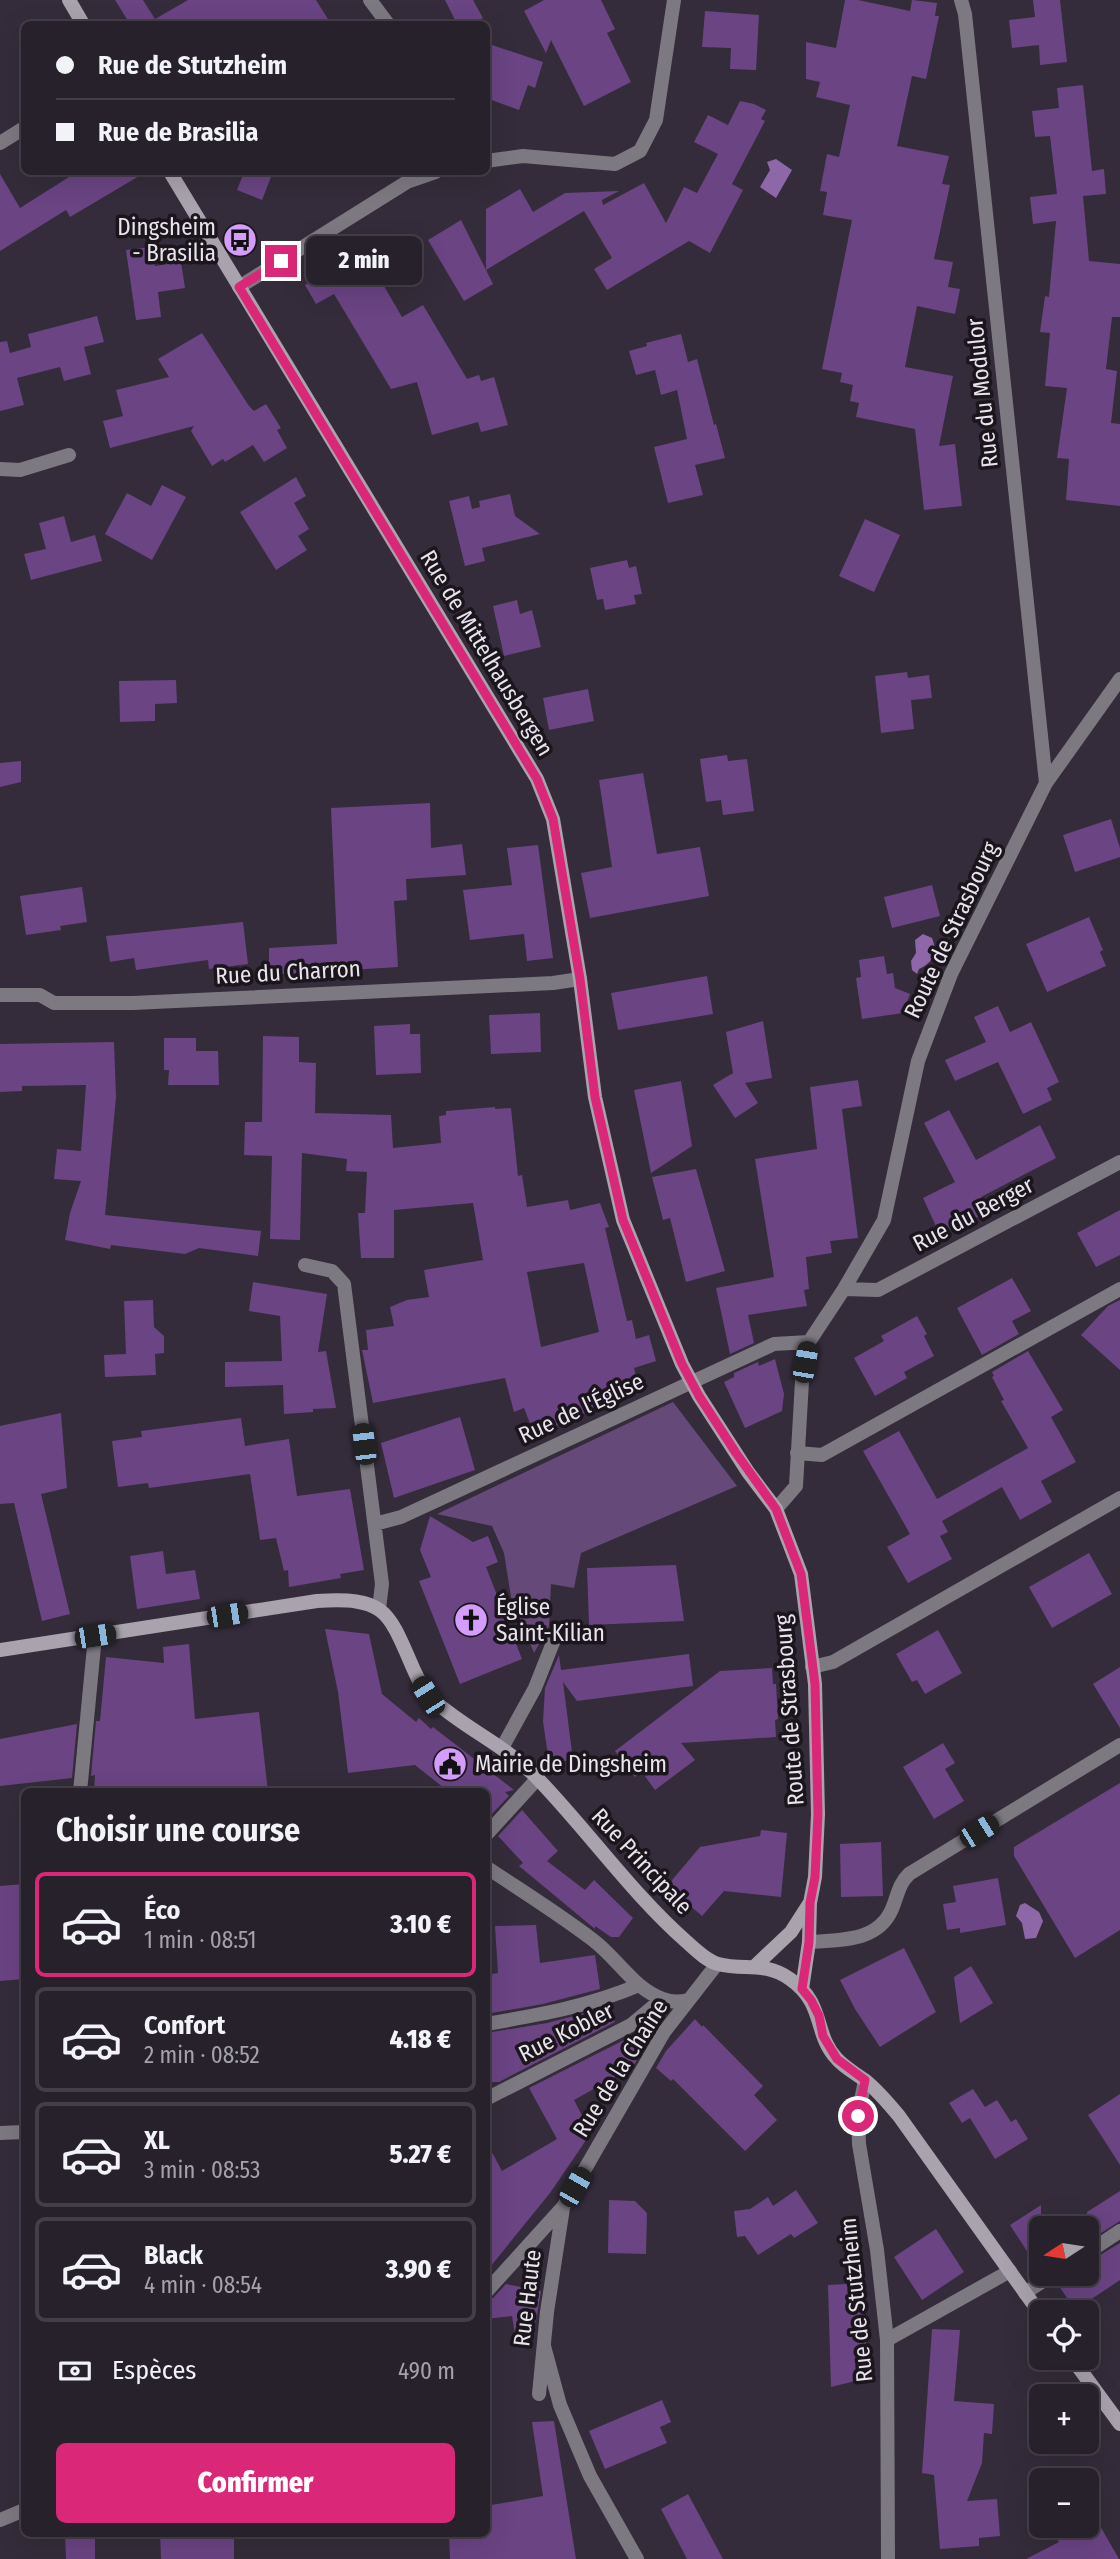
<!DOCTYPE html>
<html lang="fr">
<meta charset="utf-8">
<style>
body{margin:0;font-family:"Fira Sans Condensed",sans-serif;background:#332e38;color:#f1f3f6;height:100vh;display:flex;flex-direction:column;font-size:26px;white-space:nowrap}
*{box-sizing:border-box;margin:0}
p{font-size:23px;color:#a4a3a9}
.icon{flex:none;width:38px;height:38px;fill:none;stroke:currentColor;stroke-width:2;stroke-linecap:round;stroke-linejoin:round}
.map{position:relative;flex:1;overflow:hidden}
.side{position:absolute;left:21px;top:1788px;width:469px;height:749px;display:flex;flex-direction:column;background:#27212c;border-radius:10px;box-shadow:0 7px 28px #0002,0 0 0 2px #433e48}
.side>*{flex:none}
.guide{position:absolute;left:21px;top:21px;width:469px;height:154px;border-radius:10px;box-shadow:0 7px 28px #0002,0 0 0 2px #433e48;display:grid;align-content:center;height:154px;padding:0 35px;background:#27212c}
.needle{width:46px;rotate:258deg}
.controls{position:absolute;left:1029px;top:2216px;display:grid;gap:14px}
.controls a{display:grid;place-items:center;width:70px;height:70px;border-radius:10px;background:#27212c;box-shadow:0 7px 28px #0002,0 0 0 2px #433e48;font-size:35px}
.end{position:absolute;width:32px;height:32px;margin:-16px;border:9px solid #db2777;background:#fff;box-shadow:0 0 0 4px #fff}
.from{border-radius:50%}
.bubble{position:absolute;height:49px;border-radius:10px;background:#27212c;box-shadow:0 7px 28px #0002,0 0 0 2px #433e48;font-size:23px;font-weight:800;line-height:49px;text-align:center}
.car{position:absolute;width:21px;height:42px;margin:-21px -10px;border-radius:9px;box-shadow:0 0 5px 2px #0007;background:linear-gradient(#222 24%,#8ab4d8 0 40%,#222 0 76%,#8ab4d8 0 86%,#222 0)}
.guide b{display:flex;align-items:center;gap:24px;height:66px;font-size:26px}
.guide b+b{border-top:2px solid #433e48}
.guide i{width:18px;height:18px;background:#f1f3f6}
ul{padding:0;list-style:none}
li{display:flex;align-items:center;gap:21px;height:105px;margin:0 14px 10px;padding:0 21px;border:4px solid #433e48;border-radius:10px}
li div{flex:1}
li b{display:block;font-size:26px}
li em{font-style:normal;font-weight:800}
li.selected{border-color:#db2777}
li>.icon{width:63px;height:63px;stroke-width:1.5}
h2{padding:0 35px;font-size:32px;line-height:84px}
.pay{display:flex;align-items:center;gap:18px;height:77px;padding:0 35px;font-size:26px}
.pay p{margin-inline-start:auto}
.action{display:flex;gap:14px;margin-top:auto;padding:14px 35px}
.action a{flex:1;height:80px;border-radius:10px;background:#db2777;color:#fff;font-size:28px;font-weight:800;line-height:80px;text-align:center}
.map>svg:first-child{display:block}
.green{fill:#654979}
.water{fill:#8e67a9}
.building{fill:#6a4483;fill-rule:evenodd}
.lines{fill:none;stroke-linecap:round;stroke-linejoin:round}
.lane{stroke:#7d7981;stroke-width:14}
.street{stroke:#7d7981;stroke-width:14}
.secondary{stroke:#a9a3ae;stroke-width:14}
.route{stroke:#db2777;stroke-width:9}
.labels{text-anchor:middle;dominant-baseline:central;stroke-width:7;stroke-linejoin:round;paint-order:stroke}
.poi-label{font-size:23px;fill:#e8e3ec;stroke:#1a161c;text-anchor:start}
.street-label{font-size:23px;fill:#e8e3ec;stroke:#1a161c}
</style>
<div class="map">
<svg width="1120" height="2559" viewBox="0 0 1120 2559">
<rect width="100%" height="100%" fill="#342c3a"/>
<!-- green -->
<path class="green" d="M673,1402l64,84 -156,67 -7,35 -23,-4 -2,42 -15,27 -23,-56 -7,-44 -12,-27 -55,-12z"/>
<!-- water -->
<path class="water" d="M776,159l16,11 -16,28 -16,-11 10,-17 -3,-8z
M923,934l9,4c6,14 1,25 -13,31l-2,5 -5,-4 -1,-9 5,-8 -1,-13z
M1025,1903l14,9 4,9 -7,17 -11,1 -3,-16 -6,-7 4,-11z"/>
<!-- building -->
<path class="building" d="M115,0h28l12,19 33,-19h128l15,24h-201z
M445,0h28l10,18 -13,6h-13z
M544,0h57l14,29 -8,4 24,49 -47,24 -33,-66 -5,13 -22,-42z
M845,0h13l52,11 2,-11 25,3 -2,13h4l-13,63 -14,-3 -15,70 52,10 -7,28 8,1 -16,74 19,3 -5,25 12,2 -5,25 -38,-8 -12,61 48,9 -14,70 16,-2 7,62 -38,4 -9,-81 -59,-12 3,-14 -9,-2 3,-16 -13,-3 2,-9 -20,-4 30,-149 -29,-5 4,-23 -7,-1 7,-37 12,3 11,-52 -34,-8 4,-15 -14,-3v-37l30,6z
M1033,0h27l7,62 -27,3 -1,-20 -27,3 -3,-28 26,-3z
M705,11l54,4 -3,55 -26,-1 1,-21 -29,-1z
M486,43l57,19 -8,26 -7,-3 -9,25 -33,-12z
M1083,85l9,86 12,-2 2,25 -23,2 6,65 31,3v53h-8l-6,52 11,2 -6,52 9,1v82l-54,-6 3,-41 -12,-1 10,-70 -22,-2 5,-53 -10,-1 5,-36 4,1 7,-76 -23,3 -3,-27 27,-3 -7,-58 -15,1 -3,-26 27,-3 -2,-20z
M740,101l14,3 12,6 -5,9 4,2 -33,63 11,6 -33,63 -21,-12 -82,49 -13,-21 18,-11 -28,-47 -98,59v-61l34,-20 13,23 32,-19 54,-2 -17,9 1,5 41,-22 22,40 18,-36 13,6 21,-39 -24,-12 14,-27 20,10z
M77,172h69l-76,45 -4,-7 -66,41v-77l20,34z
M244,172h29l-11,28 -25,-10z
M461,220l32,64 -29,17 -36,-61z
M152,247l3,19 26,-4 4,26 -27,4 3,25 -25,3 -10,-70z
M363,250l39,67 21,-12 44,74 12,-4 2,6 13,-4 14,48 -27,7 -3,-10 -46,13 -15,-53 -26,7 -57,-95 -18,10 -11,-19z
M97,316l7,26 -20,5 7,27 -27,7 -4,-14 -43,11 7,27 -24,6v-69l7,-1 3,12 21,-6 -3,-13z
M202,333l47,73 5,5 12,-7 15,24 -4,2 10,18 -23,14 -11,-17 -28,17 -2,-3 -11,7 -21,-35 3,-5 -84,22 -7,-27 20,-5 -7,-26 53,-13 -11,-18z
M681,334l7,28 9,-3 17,66 2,-1 9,34 -30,7 8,30 -35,8 -14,-56 33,-8 -10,-49 -16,5 -6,-25 -19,5 -7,-24 18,-5 -1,-3z
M296,477l10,19 -12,7 15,26 -11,7 9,14 -31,20 -36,-58z
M162,485l24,12 -34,63 -47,-26 22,-41 24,13z
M510,494l5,22 25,18 -58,14 3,13 -20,5 -16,-65 20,-5 3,13 8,-2 -1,-6z
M64,516l7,26 24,-7 7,26 -71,19 -7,-26 22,-5 -7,-26z
M865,519l35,16 -26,57 -35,-16z
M627,560l2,8 7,-2 6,28 -8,1 2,9 -31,6 -2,-11 -6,1 -7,-32z
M517,600l3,14 12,-4 9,37 -37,9 -11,-50z
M907,672l1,6 21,-3 3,23 -21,2 3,29 -33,4 -6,-57z
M176,680l1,23 -22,1v17l-35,1 -1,-41z
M588,689l6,32 -45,9 -6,-32z
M727,755l1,6 19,-2 7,52 -31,4 -2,-15 -15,2 -6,-43z
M21,761v21l-21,5v-24z
M643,773l14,81 43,-7 9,49 -119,22 -9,-45 31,-6 -13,-87z
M430,803l1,45 31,-4 4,31 -60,4 1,21 -13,1 4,66 -129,8v-27l68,-4 -6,-136z
M1111,819l9,29v9l-45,15 -12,-37z
M538,845l15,113 -26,3 -3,-27 -54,6 -7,-50 49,-5 -5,-37z
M932,885l8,31 -48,12 -8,-31z
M82,887l5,35 -27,4 1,4 -35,5 -6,-39z
M1089,917l14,33 -3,2 6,14 -59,26 -21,-48z
M243,922l5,42 -39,5 -1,-9 -72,10 -2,-12 -24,4 -4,-26z
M884,956l3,18 6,-1 2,15 15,6 -7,19 -41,6 -6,-41 5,-1 -2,-17z
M707,976l6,38 -95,16 -7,-37z
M998,1006l12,26 21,-10 28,60 -12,6 5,12 -29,14 -25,-52 -43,19 -10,-21 41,-18 -12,-25z
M540,1013l1,39 -50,2 -2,-39z
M763,1021l9,57 -27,5 13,20 -23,15 -22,-33 20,-12 -7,-41z
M410,1024v10h10l1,39 -45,2 -2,-49z
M263,1036l36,1v25l17,1 -1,50 76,2 2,33 48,-5 -2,-27 7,-1v-4l49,-4v2l16,-1 7,68 4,-1 5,32 41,-7 2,10 30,-7 9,24 -4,1 22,93 5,-1 4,19 13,-4 7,26 -22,7 5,20 -46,24 -1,-2 -57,26 -11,-28 -10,4 -9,-34 -132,25 -11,-53h6l-2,-20 28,-4 -4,-19 17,-7 22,-3 -5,-27 59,-10 -10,-57 -79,7v48h-33l-3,-45h7l2,-41 -21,-1 1,-12 -45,-6 -2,87 -30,-1 2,-83 -28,-1 1,-33h17zM584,1263l15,69 -58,15 -14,-75z
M164,1038h32v13h22l1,34h-51l1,-15h-5z
M114,1042l2,55 -11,118 156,16 -3,25 -59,-8 -14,6 -74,-9 -1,4 -45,-9 5,-27 11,-32 -27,-2 3,-30 24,2 5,-66 -64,1v5l-22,1v-48z
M858,1080l4,26 -20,3 16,129 -28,3 2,12 -26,4 3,32 -5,1 3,16 -59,9 6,28 -24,11 -14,-66 58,-11 -19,-118 62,-10 -7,-62z
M681,1081l11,65 -41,27 -17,-83z
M949,1110l27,50 64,-35 16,33 -75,39 7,15 -48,23 -17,-37 32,-16 -31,-59z
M696,1169l29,102 -39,11 -16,-64 -7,2 -11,-43z
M1120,1210v45l-24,12 -19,-34z
M1012,1278l19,33 -19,10 7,13 -37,21 -25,-47z
M253,1282l74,12 -9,58 8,-1 10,57 -23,1v3l-29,2 -1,-29 -58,2v-25l57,-1 -2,-45 -31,-5z
M153,1300l1,27 10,9v17l-9,1 1,21 -51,2 -1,-22 22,-1 -2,-53z
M1120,1300v70l-39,-35 27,-29z
M917,1316l10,18 -3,2 10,20 -30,16 3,6 -32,18 -21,-38 30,-17 -3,-5z
M1028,1351l35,59 -12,7 25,45 -35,19 11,21 -32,18 -18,-33 -60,34 6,11 -8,4 12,23 -44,24 -21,-36 23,-13 -47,-83 36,-20 38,68 91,-51 -27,-47 3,-1 -12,-23 2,-1 -2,-4z
M775,1359l9,35 -2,17 -37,17 -21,-46 10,-5v-4l24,-11 1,4z
M61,1413l6,75 -26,6 29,120 -28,7 -28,-118 -14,1v-78z
M460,1417l15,53 -81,28 -13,-55z
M241,1418l4,28 44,-7 8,57 53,-7 14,81 -24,4 1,4 -52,9 -1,-17 -4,1 -8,-33 -16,2 -10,-66 -101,14 -1,-5 -30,4 -6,-46 30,-4 -1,-6z
M430,1516l43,26 15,-6 10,26 -12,5 36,92 -62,25 -41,-103 12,-4 -11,-27z
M163,1551l3,23 29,-4 5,29 -63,10 -7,-53z
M1089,1553l23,41 -60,34 -23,-41z
M676,1565l8,56 -95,4 -2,-57z
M325,1629l44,5 13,60 34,28 3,-4 12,11 2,-2 81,63 -9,2 4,4 -23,24v-28h-37l-34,-27 -67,8 -10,-81z
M938,1630l24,43 -37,21 -8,-14 -5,2 -16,-28z
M189,1644l6,75 64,-7 9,80h-174l1,-17 -4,1 5,-55h4l6,-64 58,6 -1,-16z
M689,1654l4,32 -116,15 -14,-19 10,78 -24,3 -6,-42 2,-33 14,-33 2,15z
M1120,1667v61l-27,-44z
M772,1668l1,16h3l2,35 -3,1 1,17 -95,6 14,17 -40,30 -13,-18 -7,5 -20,-26 105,-80z
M77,1724l-5,54 -72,8v-47z
M943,1743l12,20 -10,6 19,32 -30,18 -31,-52z
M1120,1783v147l-45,28 -61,-102v-9z
M522,1810l36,41 -11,10 38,29 9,-10 39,38 -14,19h-8l-16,-11v3l-76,-63 4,-3 -25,-27z
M761,1830l26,3 -6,64 -57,-6 -22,25 -35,-30 33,-39 60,-11z
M881,1842l2,54 -42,1 -1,-53z
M998,1878l8,47 -46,8v-5l-13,2 -4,-26 13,-2 -3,-16z
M24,1884v95l-24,2v-95z
M536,1925l4,38 55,-8 5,34 -57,15 -57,10v-39l12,-2 -3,-47z
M904,1948l32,64 -56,35 -25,-38 -15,-29z
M971,1966l22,37 -33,20 -6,-46z
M609,2007l6,15 -116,60h-13v-49l61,-10z
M695,2019l7,8 1,-2 60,61 -9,9 23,25 -32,31 -72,-72 -2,2 -15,-13 10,-17z
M632,2036l9,16 -8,15 -59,33 12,23 20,-12 -56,82 -64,79v-131l16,30 55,-32 -28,-51z
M973,2089l12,18 12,-7 14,22 5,-3 12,20 -33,20 -25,-41 -8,5 -13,-20z
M1120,2094v71l-32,-50z
M796,2190l22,33 -24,15 -3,-4 -33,21 -13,-19 -8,1 -3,-26 16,-2 18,-12 5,9z
M1120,2191v30l-33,21v-30z
M609,2200l26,1 12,12 -1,41 -38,-1z
M1041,2205v66h-1l-30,-46z
M936,2229l28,43 -42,28 -28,-43z
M1120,2243v37l-45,30 -18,-27 15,-10h15v-10z
M864,2283l3,95 -36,9 -3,-102z
M506,2284l35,7 -5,30 -19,27 -5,-32 -26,3v-18l7,-3z
M932,2329l28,1 -6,71 40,3 -2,30 -8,-1 -2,30 -15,38 30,-2 3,37 -21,2v8l-39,3 -6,-74 -12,-2z
M662,2400l9,22 -11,5 7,16 -62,26 -16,-38z
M554,2421l22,138h-126l-1,-25h37v-28l57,-10 -11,-74z
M688,2494l35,65h-36l-26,-50z
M1099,2524l20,35h-93l33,-17 -9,-17 46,1z
M65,2534h30v25h-29z
M160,2534h74v25h-73z"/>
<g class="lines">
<!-- lane -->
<path class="lane" d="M797,1453l25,2 298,-166
M812,1667l21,-5 287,-164
M544,2346l16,59 30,71 47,83"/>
<!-- street -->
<path class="street" d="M370,0l18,24
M961,0l4,14 81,769
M0,143l24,-15
M486,161l37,-5 92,8 25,-13 16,-31 18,-120
M239,287l168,-105 29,-10
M0,469l20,1 49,-15
M0,995h40l14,8h79l420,-20 27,-4
M305,1265l27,6 12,13 38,300 -3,25
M844,1289l34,1 242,-128
M776,1509l20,-23 6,-105 7,-39 35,-53 40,-69 34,-159 33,-87 95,-191 74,-104
M375,1524l26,-7 373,-173 35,-2
M502,1748l33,-60 19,-48
M80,1792l15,-156
M486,1835l52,-57
M486,1867c36,24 73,47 107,73 24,18 41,49 70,59 9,4 17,3 26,1l28,-36
M809,1942c31,-2 69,0 83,-33 6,-14 6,-24 17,-35l211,-129
M486,2024c53,-9 104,-18 153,-39
M865,2080l-7,36 1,28 18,106 10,90 1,219
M486,2099l145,-74 31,-26
M0,2133l24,-1
M1087,2253l33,-22
M486,2292l77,-85 101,-175 25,-32
M1025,2293l30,-20
M887,2340l123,-69
M539,2394l8,-82 16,-104
M0,2520l24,-10"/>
<!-- secondary -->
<path class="secondary" d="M69,0l14,24
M170,172l367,607 16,40 27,160 15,118 28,123 59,144 17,32 49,76 28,37 25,65 14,110 3,130 -3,63 -5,26 -1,39 -7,47
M0,1650l317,-49c68,-4 71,9 96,67 5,11 10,23 19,31 33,30 75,47 106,80 51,53 94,115 150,164 9,8 19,18 30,21 27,7 46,-3 72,15 36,25 23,55 47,80 8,9 20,15 30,23 12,10 22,22 32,34l142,199
M755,1966l36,-34 18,-28
M1071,2357l49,67"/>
</g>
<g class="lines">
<!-- route -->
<path class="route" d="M281,261l-42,26 298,492 16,40 27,160 15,118 28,123 59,144 17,32 37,57 40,56 25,65 14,110 3,130 -3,63 -5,26 -1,39 -7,47 9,11 8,16 4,20 14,23 28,21 -7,36"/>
</g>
<!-- icons -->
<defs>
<g id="bus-disc" transform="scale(1.75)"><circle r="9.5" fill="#d49cfb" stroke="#1a161c"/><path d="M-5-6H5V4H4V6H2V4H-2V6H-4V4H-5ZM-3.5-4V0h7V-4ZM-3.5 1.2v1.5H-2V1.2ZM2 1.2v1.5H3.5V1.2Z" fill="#111"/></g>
<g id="church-disc" transform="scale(1.75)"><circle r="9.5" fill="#d49cfb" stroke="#1a161c"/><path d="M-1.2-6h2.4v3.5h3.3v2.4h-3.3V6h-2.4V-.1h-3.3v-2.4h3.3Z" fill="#111"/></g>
<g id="civic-disc" transform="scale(1.75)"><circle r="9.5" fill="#d49cfb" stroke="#1a161c"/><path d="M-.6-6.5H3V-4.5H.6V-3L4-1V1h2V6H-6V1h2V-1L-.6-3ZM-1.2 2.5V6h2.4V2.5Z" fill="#111"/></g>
</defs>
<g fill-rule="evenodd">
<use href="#bus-disc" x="240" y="240"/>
<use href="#church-disc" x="471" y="1620"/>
<use href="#civic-disc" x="450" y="1764"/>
</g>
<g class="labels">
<!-- poi labels -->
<g class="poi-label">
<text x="216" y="227" text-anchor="end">Dingsheim<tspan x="216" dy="26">- Brasilia</tspan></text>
<text x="496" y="1607">Église<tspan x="496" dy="26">Saint-Kilian</tspan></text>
<text x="475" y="1764">Mairie de Dingsheim</text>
</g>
<!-- street labels -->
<g class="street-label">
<text transform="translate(982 393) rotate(-96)">Rue du Modulor</text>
<text transform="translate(487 653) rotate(59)">Rue de Mittelhausbergen</text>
<text transform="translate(951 930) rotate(-65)">Route de Strasbourg</text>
<text transform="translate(288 972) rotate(-3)">Rue du Charron</text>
<text transform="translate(973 1214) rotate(-28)">Rue du Berger</text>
<text transform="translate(581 1408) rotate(-25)">Rue de l'Église</text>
<text transform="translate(789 1710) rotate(-94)">Route de Strasbourg</text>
<text transform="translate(642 1861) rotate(47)">Rue Principale</text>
<text transform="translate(566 2032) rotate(-27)">Rue Kobler</text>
<text transform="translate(620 2068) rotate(-58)">Rue de la Chaîne</text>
<text transform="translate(527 2298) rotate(-83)">Rue Haute</text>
<text transform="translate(856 2300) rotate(-96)">Rue de Stutzheim</text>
</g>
</g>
</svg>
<div class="controls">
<a><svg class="needle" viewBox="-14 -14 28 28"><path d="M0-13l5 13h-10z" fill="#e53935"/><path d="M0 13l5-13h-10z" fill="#a4a3a9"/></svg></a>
<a><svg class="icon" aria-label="locate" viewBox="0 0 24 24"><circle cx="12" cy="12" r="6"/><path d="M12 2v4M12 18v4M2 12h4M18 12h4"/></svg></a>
<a>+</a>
<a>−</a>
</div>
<i class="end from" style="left:858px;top:2116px"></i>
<i class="end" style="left:281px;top:261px"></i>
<div class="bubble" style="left:306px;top:236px;width:116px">2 min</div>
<i class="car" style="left:805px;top:1362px;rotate:10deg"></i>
<i class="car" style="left:364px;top:1444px;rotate:353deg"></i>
<i class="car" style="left:227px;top:1615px;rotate:81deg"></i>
<i class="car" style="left:95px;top:1636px;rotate:81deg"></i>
<i class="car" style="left:428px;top:1696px;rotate:328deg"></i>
<i class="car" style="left:979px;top:1831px;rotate:58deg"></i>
<i class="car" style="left:575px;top:2187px;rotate:30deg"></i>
<div class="guide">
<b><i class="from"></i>Rue de Stutzheim</b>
<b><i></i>Rue de Brasilia</b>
</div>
<section class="side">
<h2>Choisir une course</h2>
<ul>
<li class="selected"><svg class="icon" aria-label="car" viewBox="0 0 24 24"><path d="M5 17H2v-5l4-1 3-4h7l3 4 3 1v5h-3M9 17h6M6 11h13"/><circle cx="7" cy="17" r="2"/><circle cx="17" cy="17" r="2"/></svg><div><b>Éco</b><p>1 min · 08:51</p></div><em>3.10 €</em></li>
<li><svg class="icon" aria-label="car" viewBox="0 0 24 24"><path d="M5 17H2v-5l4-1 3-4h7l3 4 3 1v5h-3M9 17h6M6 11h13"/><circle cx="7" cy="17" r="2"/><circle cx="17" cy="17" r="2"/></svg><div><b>Confort</b><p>2 min · 08:52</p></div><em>4.18 €</em></li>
<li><svg class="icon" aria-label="car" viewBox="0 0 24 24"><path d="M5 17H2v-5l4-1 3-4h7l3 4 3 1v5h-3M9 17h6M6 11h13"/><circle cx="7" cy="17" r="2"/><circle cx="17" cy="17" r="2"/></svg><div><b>XL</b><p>3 min · 08:53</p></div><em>5.27 €</em></li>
<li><svg class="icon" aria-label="car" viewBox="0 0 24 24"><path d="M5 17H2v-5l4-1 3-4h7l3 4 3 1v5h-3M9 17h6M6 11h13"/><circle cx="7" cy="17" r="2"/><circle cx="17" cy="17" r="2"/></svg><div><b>Black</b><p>4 min · 08:54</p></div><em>3.90 €</em></li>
</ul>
<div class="pay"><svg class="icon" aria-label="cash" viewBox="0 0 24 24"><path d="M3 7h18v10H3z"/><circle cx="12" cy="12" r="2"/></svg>Espèces<p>490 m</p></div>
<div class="action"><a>Confirmer</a></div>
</section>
</div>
